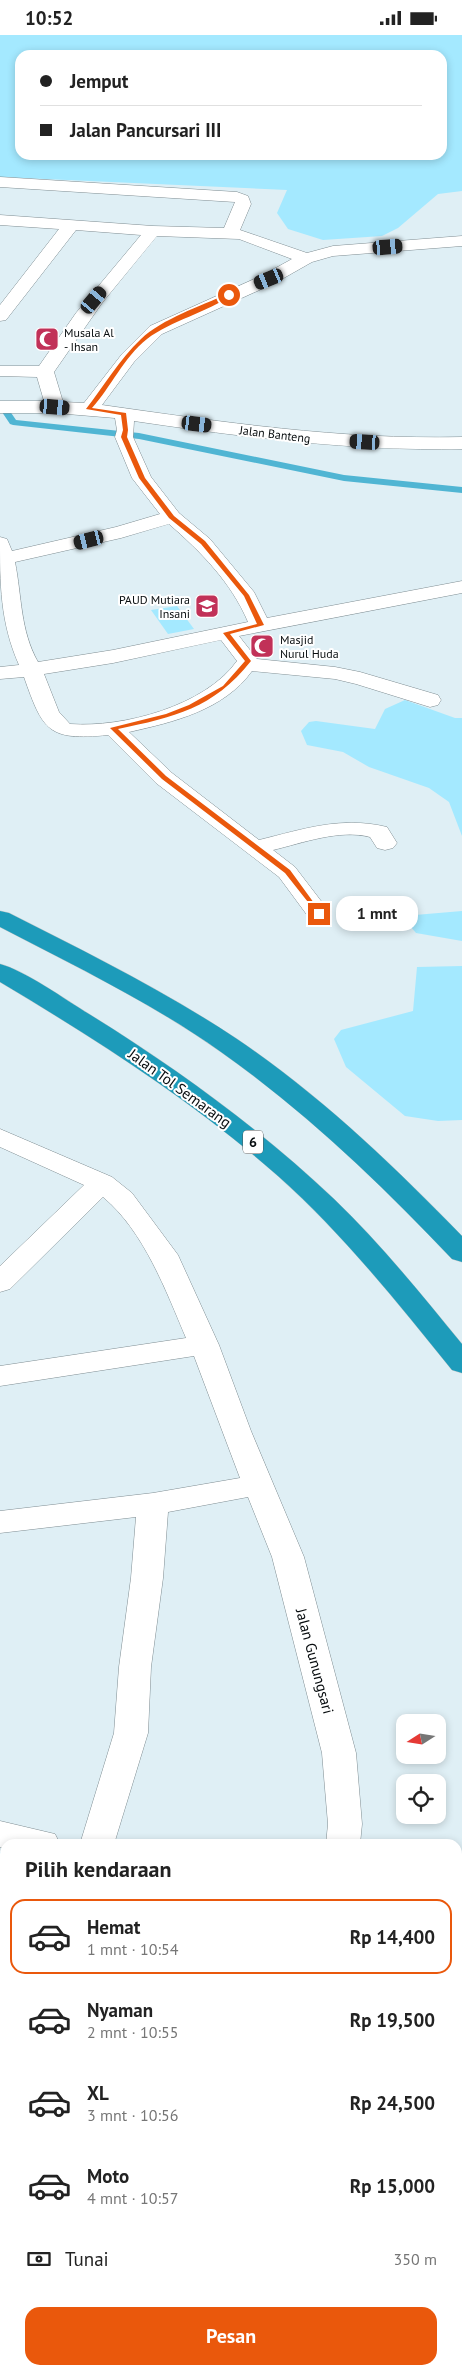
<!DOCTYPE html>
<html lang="id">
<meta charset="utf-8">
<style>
body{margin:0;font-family:"PT Sans",sans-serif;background:#f6f6f6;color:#222;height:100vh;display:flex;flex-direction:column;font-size:19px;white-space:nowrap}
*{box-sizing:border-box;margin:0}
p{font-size:16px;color:#767676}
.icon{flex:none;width:28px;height:28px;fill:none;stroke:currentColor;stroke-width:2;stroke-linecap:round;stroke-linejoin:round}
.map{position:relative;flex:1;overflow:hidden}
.sheet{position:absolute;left:0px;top:1804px;width:462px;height:536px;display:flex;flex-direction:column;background:#fff;border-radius:15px 15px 0 0;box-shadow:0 2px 8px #0003}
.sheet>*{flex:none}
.banner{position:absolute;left:15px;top:15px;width:432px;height:110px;border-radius:15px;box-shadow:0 2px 8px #0003;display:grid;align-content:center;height:110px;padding:0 25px;background:#fff}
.needle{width:32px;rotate:258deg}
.controls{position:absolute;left:396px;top:1679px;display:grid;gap:10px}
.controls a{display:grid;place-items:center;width:50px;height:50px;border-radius:10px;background:#fff;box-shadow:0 2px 8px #0003;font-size:25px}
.end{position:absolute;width:22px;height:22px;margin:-11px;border:6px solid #ea580c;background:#fff;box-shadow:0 0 0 2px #fff}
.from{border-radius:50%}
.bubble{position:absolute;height:35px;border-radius:15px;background:#fff;box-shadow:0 2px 8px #0003;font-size:16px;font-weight:700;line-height:35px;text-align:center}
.car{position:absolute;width:15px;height:30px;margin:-15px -8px;border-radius:6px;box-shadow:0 0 4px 1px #0007;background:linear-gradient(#222 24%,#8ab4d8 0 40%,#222 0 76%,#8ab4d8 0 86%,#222 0)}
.banner b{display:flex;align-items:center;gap:18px;height:48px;font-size:19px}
.banner b+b{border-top:1px solid #e0e0e0}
.banner i{width:12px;height:12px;background:#222}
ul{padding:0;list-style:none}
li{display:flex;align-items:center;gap:15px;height:75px;margin:0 10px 8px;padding:0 15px;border:2px solid transparent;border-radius:15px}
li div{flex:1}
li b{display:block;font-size:19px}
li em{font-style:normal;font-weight:700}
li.current{border-color:#ea580c}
li>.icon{width:45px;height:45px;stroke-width:1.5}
h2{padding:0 25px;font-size:22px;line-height:60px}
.pay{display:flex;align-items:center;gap:12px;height:55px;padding:0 25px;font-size:19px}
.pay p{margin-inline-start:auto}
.button{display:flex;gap:10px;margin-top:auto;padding:10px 25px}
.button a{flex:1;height:58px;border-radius:15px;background:#ea580c;color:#fff;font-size:20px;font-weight:700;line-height:58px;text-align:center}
.status{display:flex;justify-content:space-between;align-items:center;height:35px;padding:0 25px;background:#fff;direction:ltr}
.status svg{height:14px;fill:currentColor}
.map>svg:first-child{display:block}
.green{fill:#a4e9ff;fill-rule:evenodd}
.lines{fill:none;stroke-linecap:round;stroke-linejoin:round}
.stream{fill:#50b5d3;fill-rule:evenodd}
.minor-casing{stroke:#7f8d92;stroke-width:1}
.highway-casing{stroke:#c9caca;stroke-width:1}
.minor{fill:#fff;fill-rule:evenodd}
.highway{fill:#1d9bba;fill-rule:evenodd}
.route{fill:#ea580c}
.labels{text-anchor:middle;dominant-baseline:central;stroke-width:4;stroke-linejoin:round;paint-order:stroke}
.far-poi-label{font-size:12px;fill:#080d0f;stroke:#fff;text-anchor:start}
.far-street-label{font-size:12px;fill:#080d0f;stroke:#fff}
.shield{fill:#fff;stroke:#525657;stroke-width:1}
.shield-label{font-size:14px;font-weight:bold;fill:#080d0f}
.street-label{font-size:15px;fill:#080d0f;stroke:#fff}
</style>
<div class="status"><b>10:52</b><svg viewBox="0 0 49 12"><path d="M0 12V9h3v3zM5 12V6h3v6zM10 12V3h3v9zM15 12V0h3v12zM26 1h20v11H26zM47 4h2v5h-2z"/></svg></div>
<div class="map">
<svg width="462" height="2339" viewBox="0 0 462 2339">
<rect width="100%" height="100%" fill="#dfeff5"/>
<!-- green -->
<path class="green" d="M0,0h462v156l-24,3 -40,34 -16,8 -59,4 -35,-11 -11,-16 10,-23 -287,-13zM20,20h422v100h-422z
M177,571l17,23 -26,5 -17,-24z
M405,665l50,18h7v118l-13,-34 -20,-14 -60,-21 -26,-15 -36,-7 -6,-14 8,-9 7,-1 59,8 10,-20z
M462,876v30l-46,-8 -10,-12 2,-4 7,-2z
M462,931v154l-24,1 -33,-5 -59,-49 -12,-28 7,-9 72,-19 4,-44z
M0,1817l5,1v337l-5,-15z
M458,1961h4v359h-4z"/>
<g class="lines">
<!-- stream -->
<path class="stream" d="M0,366h3l13,19 123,13 205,42 118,12v6l-118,-12 -205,-42 -126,-14 -3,-1 -10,-15z"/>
<!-- minor casing -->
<g class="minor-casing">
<path id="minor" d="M0,142l237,15 11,4 3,8 -11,26 67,23 26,-7 129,-10v10l-129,10 -21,6 -37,21 -113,51 -28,28 -32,43c120,17 238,35 360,32v12c-111,2 -219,-12 -328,-28l-1,16 18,40 28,36 31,26 44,53 13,26 195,-37v12l-223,43 18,23 78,8 25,5 78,23 3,5 -3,5 -8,2 -74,-23 -21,-5 -83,-8c-28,39 -78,51 -123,61l43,41 87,67c45,-11 82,-24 128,-13l10,16 -4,5 -8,2 -8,-2 -7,-11c-31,-8 -67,6 -97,13l22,17 36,47 -3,5 -9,2 -9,-2 -31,-42 -123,-94 -48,-48c-60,6 -65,-4 -84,-58l-24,2v-12l19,-2c-19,-43 -19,-81 -19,-128l7,2 5,12 104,-24 44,-13 -28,-36 -17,-41 2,-7 -2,-12 -60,-5h-55v-12h44l-7,-24 -37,-1v-10h39l37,-53 65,-78 -65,-5 -70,90 -6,1v-16l59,-76 -59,-4v-10l153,11 71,2 11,-26 -235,-15zM157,201l82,3 53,20 -29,16 -113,51 -28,28 -38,49 -21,-1 -9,-30 48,-69zM169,489c32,28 62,58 79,98l-135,28 -75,12c-18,-32 -16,-65 -23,-100l106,-24zM221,605l16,21c-32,45 -114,67 -167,63l-11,-12 -15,-38 69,-11z
M0,1094l112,48 20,16 46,62 41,90 32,86 53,126 52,196 6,71 -2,20h-34l2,-20 -6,-71 -50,-196 -24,-60 -80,15 -5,66 -12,89 -3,66 -34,111h-34l34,-111 5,-66 12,-89 5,-61 -136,16v-22l153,-18 87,-15 -46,-122 -194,30v-20l186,-28c-20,-47 -42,-107 -83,-141l-93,92 -10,3v-26l84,-81 -84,-38z
M0,1786l55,13 5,10h-55v5l-5,-2z
M458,1903l4,2v30l-4,-2z"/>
</g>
<!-- highway casing -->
<g class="highway-casing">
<path id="highway" d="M0,876l9,2c77,39 156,78 228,126 83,56 156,126 225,197v26l-10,-3c-71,-75 -146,-147 -231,-207 -69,-49 -146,-86 -221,-125z
M0,929c24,6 66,36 89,50 87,54 170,114 245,185 46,44 87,95 128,145v29l-10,-3c-55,-68 -109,-136 -174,-194 -85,-75 -181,-136 -278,-194z"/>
</g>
<!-- minor -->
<use href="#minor" class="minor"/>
<!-- highway -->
<use href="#highway" class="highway"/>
</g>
<!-- route -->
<path class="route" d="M227,259l5,1c-26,18 -60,25 -85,44 -23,18 -36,48 -55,69l34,5 2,17 -1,7 18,41 29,38 31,25 44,54 15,30 -34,9 21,27c-38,48 -77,56 -133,68l48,47 124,94 32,44 -3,2 -34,-43 -123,-94 -52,-51 56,-14 23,-9 34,-19 22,-25 -22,-28 34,-9 -13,-28 -43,-52 -32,-26 -30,-40 -18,-41 2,-7 -2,-15 -35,-6c18,-23 33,-49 55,-70 21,-20 60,-33 86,-45z"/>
<!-- icons -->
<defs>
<g id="mosque-square" transform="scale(1.25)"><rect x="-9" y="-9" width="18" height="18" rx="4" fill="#c13158" stroke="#fff"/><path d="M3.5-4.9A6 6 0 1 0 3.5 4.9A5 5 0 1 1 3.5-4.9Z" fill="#fff"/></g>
<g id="school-square" transform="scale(1.25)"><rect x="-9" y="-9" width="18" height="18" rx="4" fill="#c13158" stroke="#fff"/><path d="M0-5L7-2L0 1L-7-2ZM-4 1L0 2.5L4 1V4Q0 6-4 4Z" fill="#fff"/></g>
</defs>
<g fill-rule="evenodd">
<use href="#mosque-square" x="47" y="304"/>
<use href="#school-square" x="207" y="571"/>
<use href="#mosque-square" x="262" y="611"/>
</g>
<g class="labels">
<!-- far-poi labels -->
<g class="far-poi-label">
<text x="64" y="297">Musala Al<tspan x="64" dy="14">- Ihsan</tspan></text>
<text x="190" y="564" text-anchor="end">PAUD Mutiara<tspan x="190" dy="14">Insani</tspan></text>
<text x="280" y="604">Masjid<tspan x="280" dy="14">Nurul Huda</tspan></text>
</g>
<!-- far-street labels -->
<g class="far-street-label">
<text transform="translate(275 399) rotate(7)">Jalan Banteng</text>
</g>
<!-- shield labels -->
<rect class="shield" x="243" y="1095.5" width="20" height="23" rx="4"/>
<g class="shield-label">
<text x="253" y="1107">6</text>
</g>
<!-- street labels -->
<g class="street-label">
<text transform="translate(180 1053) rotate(36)">Jalan Tol Semarang</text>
<text transform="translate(315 1626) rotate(75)">Jalan Gunungsari</text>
</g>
</g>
</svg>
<div class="controls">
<a><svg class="needle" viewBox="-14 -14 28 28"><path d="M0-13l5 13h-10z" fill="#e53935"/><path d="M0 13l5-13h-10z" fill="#767676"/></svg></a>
<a><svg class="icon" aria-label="locate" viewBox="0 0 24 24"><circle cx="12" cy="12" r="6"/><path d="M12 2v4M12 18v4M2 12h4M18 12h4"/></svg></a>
</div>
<i class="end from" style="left:229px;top:260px"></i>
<i class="end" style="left:319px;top:879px"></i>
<div class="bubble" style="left:336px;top:861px;width:82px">1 mnt</div>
<i class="car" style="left:388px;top:212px;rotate:85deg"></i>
<i class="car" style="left:269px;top:244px;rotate:248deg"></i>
<i class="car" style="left:94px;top:265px;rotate:40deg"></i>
<i class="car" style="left:55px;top:372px;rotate:95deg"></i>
<i class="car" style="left:197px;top:389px;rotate:97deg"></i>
<i class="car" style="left:365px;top:407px;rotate:273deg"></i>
<i class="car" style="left:89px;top:505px;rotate:256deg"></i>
<div class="banner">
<b><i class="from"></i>Jemput</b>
<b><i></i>Jalan Pancursari III</b>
</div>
<section class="sheet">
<h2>Pilih kendaraan</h2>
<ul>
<li class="current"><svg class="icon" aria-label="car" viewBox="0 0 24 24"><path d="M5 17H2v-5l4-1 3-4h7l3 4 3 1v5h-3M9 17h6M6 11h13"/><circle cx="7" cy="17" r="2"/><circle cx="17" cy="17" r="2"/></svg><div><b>Hemat</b><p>1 mnt · 10:54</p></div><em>Rp 14,400</em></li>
<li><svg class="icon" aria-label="car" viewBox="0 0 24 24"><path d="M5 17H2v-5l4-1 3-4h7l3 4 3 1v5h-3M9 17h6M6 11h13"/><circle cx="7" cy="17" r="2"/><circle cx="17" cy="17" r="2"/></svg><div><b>Nyaman</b><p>2 mnt · 10:55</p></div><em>Rp 19,500</em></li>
<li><svg class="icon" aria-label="car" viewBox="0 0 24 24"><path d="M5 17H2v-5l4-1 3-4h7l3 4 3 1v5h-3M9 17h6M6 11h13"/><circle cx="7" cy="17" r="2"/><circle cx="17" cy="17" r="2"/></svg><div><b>XL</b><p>3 mnt · 10:56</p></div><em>Rp 24,500</em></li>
<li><svg class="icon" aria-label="car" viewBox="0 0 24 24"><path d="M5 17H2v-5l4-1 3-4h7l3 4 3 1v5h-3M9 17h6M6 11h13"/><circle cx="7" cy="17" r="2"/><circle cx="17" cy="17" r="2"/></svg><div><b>Moto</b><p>4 mnt · 10:57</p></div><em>Rp 15,000</em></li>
</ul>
<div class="pay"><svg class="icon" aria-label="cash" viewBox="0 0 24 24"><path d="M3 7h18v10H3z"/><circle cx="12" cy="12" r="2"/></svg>Tunai<p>350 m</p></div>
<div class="button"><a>Pesan</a></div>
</section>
</div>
